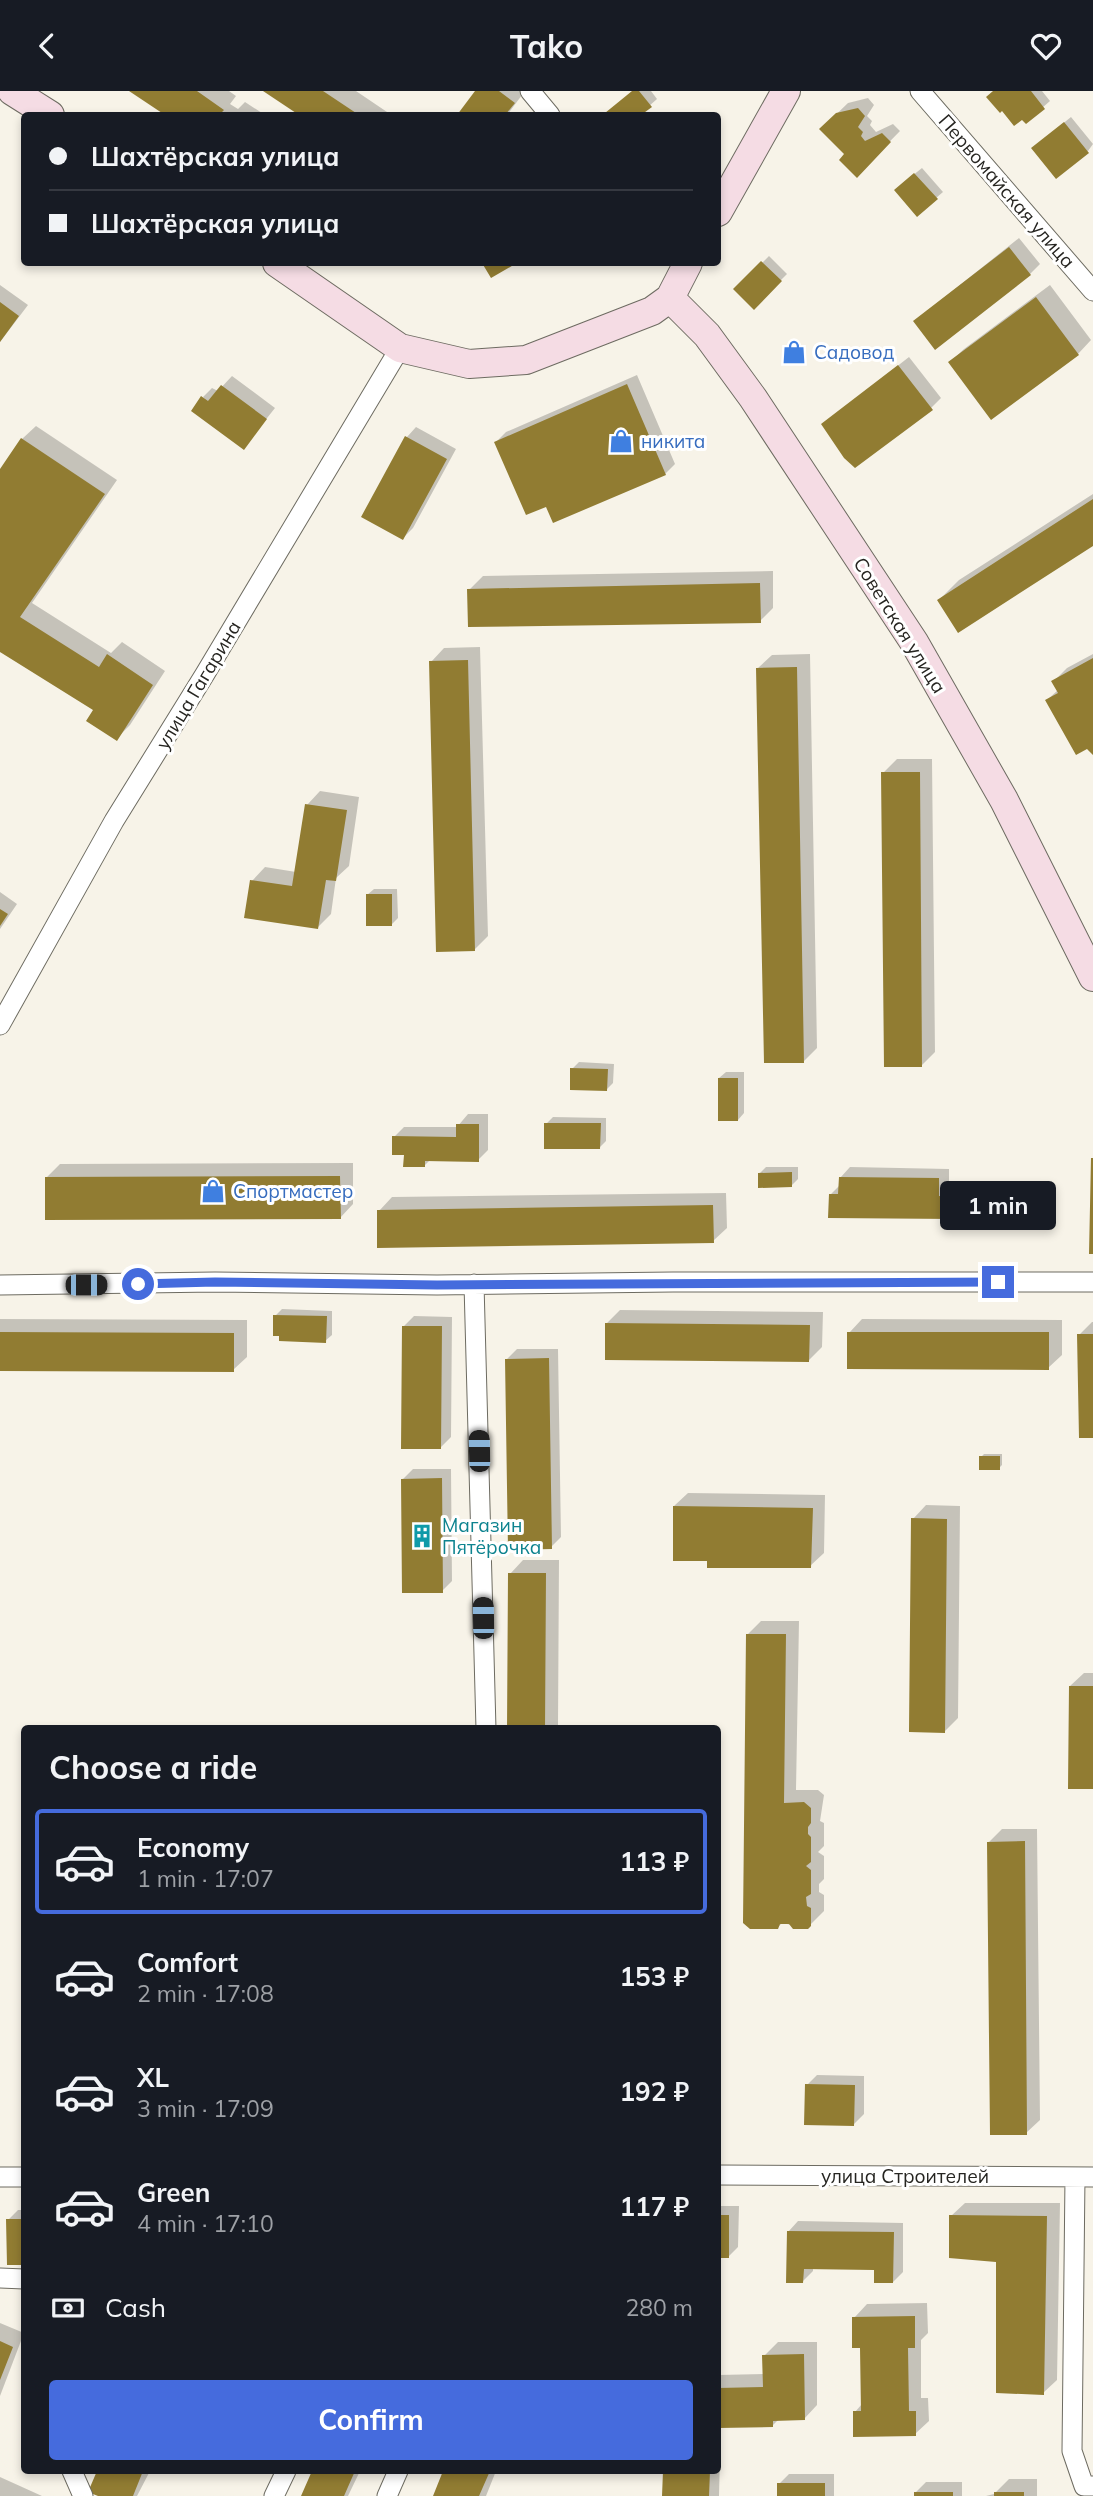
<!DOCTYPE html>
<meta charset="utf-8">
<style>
body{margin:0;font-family:Mulish,sans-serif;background:#20242c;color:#f1f3f6;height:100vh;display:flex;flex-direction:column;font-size:26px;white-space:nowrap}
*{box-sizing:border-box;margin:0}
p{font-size:23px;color:#9ea1a6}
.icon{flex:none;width:38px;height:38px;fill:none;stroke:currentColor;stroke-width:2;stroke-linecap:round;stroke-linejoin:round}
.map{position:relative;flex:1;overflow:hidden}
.details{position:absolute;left:21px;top:1634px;width:700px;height:749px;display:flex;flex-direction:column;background:#171b24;border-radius:7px;box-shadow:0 4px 10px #0003}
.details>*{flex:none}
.hud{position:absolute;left:21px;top:21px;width:700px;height:154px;border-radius:7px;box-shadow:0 4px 10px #0003;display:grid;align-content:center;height:154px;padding:0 28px;background:#171b24}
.end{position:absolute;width:32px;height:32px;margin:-16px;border:9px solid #456bdd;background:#fff;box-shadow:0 0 0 4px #fff}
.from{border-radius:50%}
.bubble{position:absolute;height:49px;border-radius:7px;background:#171b24;box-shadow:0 4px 10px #0003;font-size:23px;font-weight:700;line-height:49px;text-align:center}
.car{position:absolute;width:21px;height:42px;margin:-21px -10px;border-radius:9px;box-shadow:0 0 5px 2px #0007;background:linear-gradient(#222 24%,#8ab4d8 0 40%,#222 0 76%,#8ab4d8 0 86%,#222 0)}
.hud b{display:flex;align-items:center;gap:24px;height:66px;font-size:26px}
.hud b+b{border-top:2px solid #363941}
.hud i{width:18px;height:18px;background:#f1f3f6}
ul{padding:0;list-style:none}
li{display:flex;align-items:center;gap:21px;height:105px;margin:0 14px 10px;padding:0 14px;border:4px solid transparent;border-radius:7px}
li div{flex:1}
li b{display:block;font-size:26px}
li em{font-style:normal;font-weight:700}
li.on{border-color:#456bdd}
li>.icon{width:63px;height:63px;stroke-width:1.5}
h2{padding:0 28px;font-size:32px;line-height:84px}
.pay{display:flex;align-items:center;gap:18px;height:77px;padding:0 28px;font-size:26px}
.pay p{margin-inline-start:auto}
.primary-button{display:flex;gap:14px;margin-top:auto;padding:14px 28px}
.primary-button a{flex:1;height:80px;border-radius:7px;background:#456bdd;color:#fff;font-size:28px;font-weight:700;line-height:80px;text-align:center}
header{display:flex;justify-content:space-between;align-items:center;height:91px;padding:0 28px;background:#171b24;font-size:32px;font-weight:700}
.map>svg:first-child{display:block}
.shadow{fill:#0003}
.building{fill:#917c32}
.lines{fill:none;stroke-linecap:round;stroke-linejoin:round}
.minor-casing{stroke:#6d6b61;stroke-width:21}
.secondary-casing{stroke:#6d6b61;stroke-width:30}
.minor{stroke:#fff;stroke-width:19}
.secondary{stroke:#f5dce4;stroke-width:28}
.route{stroke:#456bdd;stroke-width:9}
.labels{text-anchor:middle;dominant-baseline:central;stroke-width:6;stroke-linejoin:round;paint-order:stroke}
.street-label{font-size:19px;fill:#262521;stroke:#fff}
.shop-label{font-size:19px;fill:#366cbe;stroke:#fff;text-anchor:start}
.culture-label{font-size:19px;fill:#0d838f;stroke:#fff;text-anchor:start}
</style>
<header><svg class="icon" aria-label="back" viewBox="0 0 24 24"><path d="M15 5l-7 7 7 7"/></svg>Tako<svg class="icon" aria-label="heart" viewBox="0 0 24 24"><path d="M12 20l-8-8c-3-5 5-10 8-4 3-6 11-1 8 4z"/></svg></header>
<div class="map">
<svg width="1093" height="2405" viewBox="0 0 1093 2405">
<rect width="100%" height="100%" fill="#f7f3e8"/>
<!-- shadow -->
<path class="shadow" d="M132,0h97l7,5 -6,8 8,5 7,-7 20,13h-97z
M266,0h90l34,23 -88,1z
M478,0h47l-18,24h-48z
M633,0h18l6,8 -18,16h-29l-2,-2z
M994,0h48l8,10 -24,21z
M868,7l6,7 -7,11 5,5 -2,4 6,7 17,-8 7,7 -43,44 -10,-21 -26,-25 27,-26z
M1071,26l22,27 -5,7 -48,-9z
M922,77l21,24 -7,6 -34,-14z
M1019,147l21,26 -10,10 -104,38z
M769,165l18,18 -33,33 -18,-18z
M0,194l28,20 -28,37z
M1050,194l41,55 -13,14 -128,8 14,-13z
M909,266l32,41 -10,10 -108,16z
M637,284l38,89 -10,10 -118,30 -51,-62 10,-10z
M232,285l43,32 -31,39 -41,-50 9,-9 6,3z
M36,335l81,54 -85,123 79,50 11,-11 43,29 -35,54 -13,13 -22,-28 -94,-60 -1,3v-181l22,-33z
M416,336l40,22 -43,79 -10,10 4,-101z
M1093,403v50l-154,56 20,-20z
M773,480v37l-13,13 -291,-31 14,-14z
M480,556l8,289 -14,14 -43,-288 13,-14z
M810,563l7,394 -13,13 -46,-393 14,-13z
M1093,563v98l-46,-52 11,-10 -5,-8 14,-14z
M897,668h35l3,293 -13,13 -39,-292z
M320,700l39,6 -10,69 -13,12 -5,36 -14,14 -65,-47 13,-14 31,5 11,-67z
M374,798h23l1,29 -7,7 -24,-30z
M0,801l17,12 -17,25z
M579,971l35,2 -1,19 -6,6 -35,-20z
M726,981h18v41l-6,7 -19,-42z
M468,1023h20v36l-10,10h-48l-6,6 -19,-13 -11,-16 10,-10h53z
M553,1026l53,1v23l-6,6 -54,-23z
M353,1072v41l-13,14 -293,-41 13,-13z
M766,1076h32v12l-6,6 -32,-12z
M850,1076l99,2v18h14v20l-10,10 -123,-22 10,-10v-7z
M726,1102l1,35 -14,13 -334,-30 13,-14z
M282,1218l50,2v24l-7,6 -50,-25z
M620,1219l203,2 -1,35 -13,13 -202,-37z
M414,1225l38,1 -1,120 -10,10 -37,-121z
M0,1228l247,1v37l-14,13 -233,-1z
M862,1228l200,1v35l-14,13 -199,-35z
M1092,1231h1v114l-14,-101z
M517,1258h41l3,188 -10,10 -44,-188z
M984,1363h18v11l-3,3 -18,-11z
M413,1378h38l1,112 -10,10 -39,-112z
M688,1402l137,2 -1,58 -14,13 -101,-7 -35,-53z
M926,1414l34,1 -2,212 -13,13 -32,-212z
M523,1469h36l-1,165 -5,4h-44l1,-155z
M761,1530h38l-3,169h22l6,5 -4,26 4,2v23l-6,6 6,4v23l-5,5v8l5,3v16l-17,17 -25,-5 -5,5 -29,-294z
M1084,1582h9v115l-23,-102z
M1002,1738h35l3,291 -14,13 -37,-291z
M817,1984l47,1v38l-10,10 -47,-39z
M965,2112h95l-3,177 -14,13 -45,-133 -47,-44z
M718,2115h21l-1,41 -10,10h-10z
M18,2119h6v54l-16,-1v-43z
M798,2130l105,2v49l-10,10 -17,-14 -63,-1v4l-10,10 -15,-49z
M927,2212l1,30 -7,7v58h7l1,23 -14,13 -60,-22 7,-8 -1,-58 -7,-28 13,-14z
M0,2232l24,10 -24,63z
M778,2251h39v63l-13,14h-25l-7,7h-54v-51l46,-1v-18z
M718,2363l2,1 -1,41h-55l1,-25h53z
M99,2380h51l-13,25h-34z
M314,2380h46l-12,25h-45z
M445,2380h51l-10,25h-51z
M789,2383h45v22h-55v-12z
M0,2386l42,19h-42z
M1009,2388h28v17h-51l8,-2z
M926,2391h36v14h-46v-4z"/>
<!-- building -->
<path class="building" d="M129,0h68l27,19 -5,5h-54z
M263,0h60l36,24h-60z
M475,0h24l16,12 -10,12h-48z
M632,0h7l13,16 -11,8h-34l-2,-2z
M993,0h38l14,18 -19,15 -4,-4 -8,6 -12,-15 -2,2 -14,-16z
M858,17l7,8 -7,11 5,5 -2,4 4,5 17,-8 9,9 -34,36 -18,-18 5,-6 -25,-25 17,-16z
M1064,31l25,31 -33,26 -25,-31z
M914,82l24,26 -21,18 -23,-27z
M1009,156l22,28 -96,75 -22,-29z
M761,170l21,20 -28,29 -21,-21z
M482,172h35l-26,15z
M1036,206l43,58 -88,65 -43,-58z
M0,211l19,14 -19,26z
M898,274l35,45 -78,58 -11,-10 -23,-34z
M627,293l39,91 -113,48 -7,-16 -20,8 -32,-73z
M221,294l46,34 -23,31 -53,-39 10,-15 7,5z
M405,345l42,23 -44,81 -42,-23z
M21,347l84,56 -85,123 79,50 8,-13 46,31 -36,56 -31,-20 7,-11 -93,-58v-183z
M1093,408v47l-135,87 -21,-33z
M760,492l1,40 -293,4 -1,-38z
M1093,567v97l-6,-6 -11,6 -31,-55 13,-7 -7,-12z
M468,569l7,291 -39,1 -7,-291z
M797,576l7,396h-40l-8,-395z
M881,681h39l2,295h-38z
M305,713l42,6 -11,71 -10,-1 -8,49 -74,-11 6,-38 42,6z
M366,803h26v32h-26z
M0,818l8,5 -8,12z
M570,977l38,1 -1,22 -37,-1z
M718,987h20v43h-20z
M544,1032h57l-1,26h-56z
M456,1033h23v38l-54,-1v6h-22l1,-12h-12v-19l64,1z
M1091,1067h2v96h-4z
M792,1081v15l-34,1v-15z
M340,1085l1,43 -296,1v-43z
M839,1086l100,1v18l15,1v22l-126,-1 1,-24h9z
M713,1114l1,38 -337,5v-38z
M273,1224l54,1 -1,27 -47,-2v-5h-6z
M605,1232l205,2 -1,37 -204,-2z
M402,1235h40l-1,123h-40z
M0,1241l234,1v39l-234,-1z
M847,1241h202v38l-202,-1z
M1077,1243h16v104h-14z
M549,1267l3,191 -44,1 -3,-191z
M979,1365h21v14h-21z
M442,1387l1,115h-41l-1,-114z
M673,1415l140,2 -2,60h-104v-7h-34z
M911,1427l36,1 -2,214 -36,-1z
M508,1482h38l-1,156h-38z
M746,1543h40l-2,169 20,-1 7,6v15l-3,4v7l3,3v25l-5,4 5,4v24l-5,3 1,9 4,2v18l-3,3h-15l-4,-5h-9l-2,5h-28l-7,-6z
M1069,1595h24v103h-25z
M1025,1750l2,294h-37l-3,-293z
M805,1993l50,1 -1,41 -50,-1z
M718,2124h11v43h-11z
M949,2124l98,1 -3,179 -48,-2v-131l-47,-4z
M6,2128h18v46h-17z
M787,2140l107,1 -1,51h-19v-13l-70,-1 -1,14h-17z
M915,2225v32h-7l1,63h7v25l-63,1v-26h8l-1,-63h-8v-31z
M0,2250l13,6 -13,33z
M804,2263l1,66 -32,1v6l-55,1v-40l45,-1 -1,-32z
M97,2380h46l-10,25h-35l-10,-4z
M312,2380h43l-11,25h-43z
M443,2380h47l-11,25h-46z
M663,2380h47l-1,25h-47z
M777,2392h48v13h-48z
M914,2401h39v4h-39z
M994,2401h30v4h-30z"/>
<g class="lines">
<!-- minor casing -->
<g class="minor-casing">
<path id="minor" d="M530,0l20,24
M920,0l173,200
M0,934l114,-204 91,-147 195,-326
M474,1193l12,445
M0,1194l215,-3 222,3 236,-3h420
M718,2084l375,2
M0,2086h24
M1075,2086l-3,274 12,35h9
M0,2187l24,1
M72,2380l11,25
M274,2405l12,-25
M387,2405l11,-25"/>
</g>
<!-- secondary casing -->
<g class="secondary-casing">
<path id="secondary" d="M12,0l38,24
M718,121l68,-121
M277,172l123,85 69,16 57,-4 126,-49 18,-13 18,-35
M670,207l37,37 46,63 161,244 90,158 89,177"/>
</g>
<!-- minor -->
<use href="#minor" class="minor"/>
<!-- secondary -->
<use href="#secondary" class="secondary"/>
</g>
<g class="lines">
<!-- route -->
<path class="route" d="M138,1193l77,-2 222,3 561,-3"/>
</g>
<!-- icons -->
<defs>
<g id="shop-bare" transform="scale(1.89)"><path d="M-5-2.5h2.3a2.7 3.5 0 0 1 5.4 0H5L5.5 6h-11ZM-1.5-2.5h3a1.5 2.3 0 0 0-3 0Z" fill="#3f7fe0" stroke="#fff" stroke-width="2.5" paint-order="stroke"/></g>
<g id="building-bare" transform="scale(1.89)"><path d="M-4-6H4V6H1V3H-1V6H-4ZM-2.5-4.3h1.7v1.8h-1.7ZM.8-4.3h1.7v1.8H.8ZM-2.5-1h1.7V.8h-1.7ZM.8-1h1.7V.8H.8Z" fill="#0f9aa8" stroke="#fff" stroke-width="2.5" paint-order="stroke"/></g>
</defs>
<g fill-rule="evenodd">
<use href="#shop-bare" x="794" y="261"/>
<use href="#shop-bare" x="621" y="350"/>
<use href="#shop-bare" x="213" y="1100"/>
<use href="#building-bare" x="422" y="1445"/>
</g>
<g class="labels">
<!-- street labels -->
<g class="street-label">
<text transform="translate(1007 100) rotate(49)">Первомайская улица</text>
<text transform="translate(900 534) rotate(58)">Советская улица</text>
<text transform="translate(198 594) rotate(-59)">улица Гагарина</text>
<text x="905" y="2085">улица Строителей</text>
</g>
<!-- shop labels -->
<g class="shop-label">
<text x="814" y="261">Садовод</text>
<text x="641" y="350">никита</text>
<text x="233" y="1100">Спортмастер</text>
</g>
<!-- culture labels -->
<g class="culture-label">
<text x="442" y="1434">Магазин<tspan x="442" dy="22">Пятёрочка</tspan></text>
</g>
</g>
</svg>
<i class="end from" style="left:138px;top:1193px"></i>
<i class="end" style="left:998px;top:1191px"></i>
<div class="bubble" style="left:940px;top:1090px;width:116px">1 min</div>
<i class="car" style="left:86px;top:1194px;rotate:90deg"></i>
<i class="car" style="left:479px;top:1360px;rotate:359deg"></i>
<i class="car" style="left:483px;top:1527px;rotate:359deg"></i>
<div class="hud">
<b><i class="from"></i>Шахтёрская улица</b>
<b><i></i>Шахтёрская улица</b>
</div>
<section class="details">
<h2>Choose a ride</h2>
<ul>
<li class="on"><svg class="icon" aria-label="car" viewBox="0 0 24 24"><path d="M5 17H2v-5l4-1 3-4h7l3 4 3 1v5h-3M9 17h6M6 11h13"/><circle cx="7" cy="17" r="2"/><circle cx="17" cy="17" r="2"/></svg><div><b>Economy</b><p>1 min · 17:07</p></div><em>113 ₽</em></li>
<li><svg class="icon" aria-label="car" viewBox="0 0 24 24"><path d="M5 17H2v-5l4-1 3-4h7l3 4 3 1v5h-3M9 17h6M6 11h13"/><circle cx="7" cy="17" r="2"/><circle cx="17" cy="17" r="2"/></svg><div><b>Comfort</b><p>2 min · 17:08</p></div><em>153 ₽</em></li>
<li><svg class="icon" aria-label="car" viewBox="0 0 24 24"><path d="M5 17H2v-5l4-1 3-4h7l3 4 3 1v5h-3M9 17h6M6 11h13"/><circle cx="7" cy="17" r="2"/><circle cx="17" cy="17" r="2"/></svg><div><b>XL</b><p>3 min · 17:09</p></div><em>192 ₽</em></li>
<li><svg class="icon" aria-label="car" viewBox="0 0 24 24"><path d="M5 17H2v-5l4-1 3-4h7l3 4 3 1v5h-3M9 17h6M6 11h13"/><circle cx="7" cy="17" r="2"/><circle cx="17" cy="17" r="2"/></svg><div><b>Green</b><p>4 min · 17:10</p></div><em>117 ₽</em></li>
</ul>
<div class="pay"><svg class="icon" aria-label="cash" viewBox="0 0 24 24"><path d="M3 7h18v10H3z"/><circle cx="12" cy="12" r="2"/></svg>Cash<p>280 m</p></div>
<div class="primary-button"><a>Confirm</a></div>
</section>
</div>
